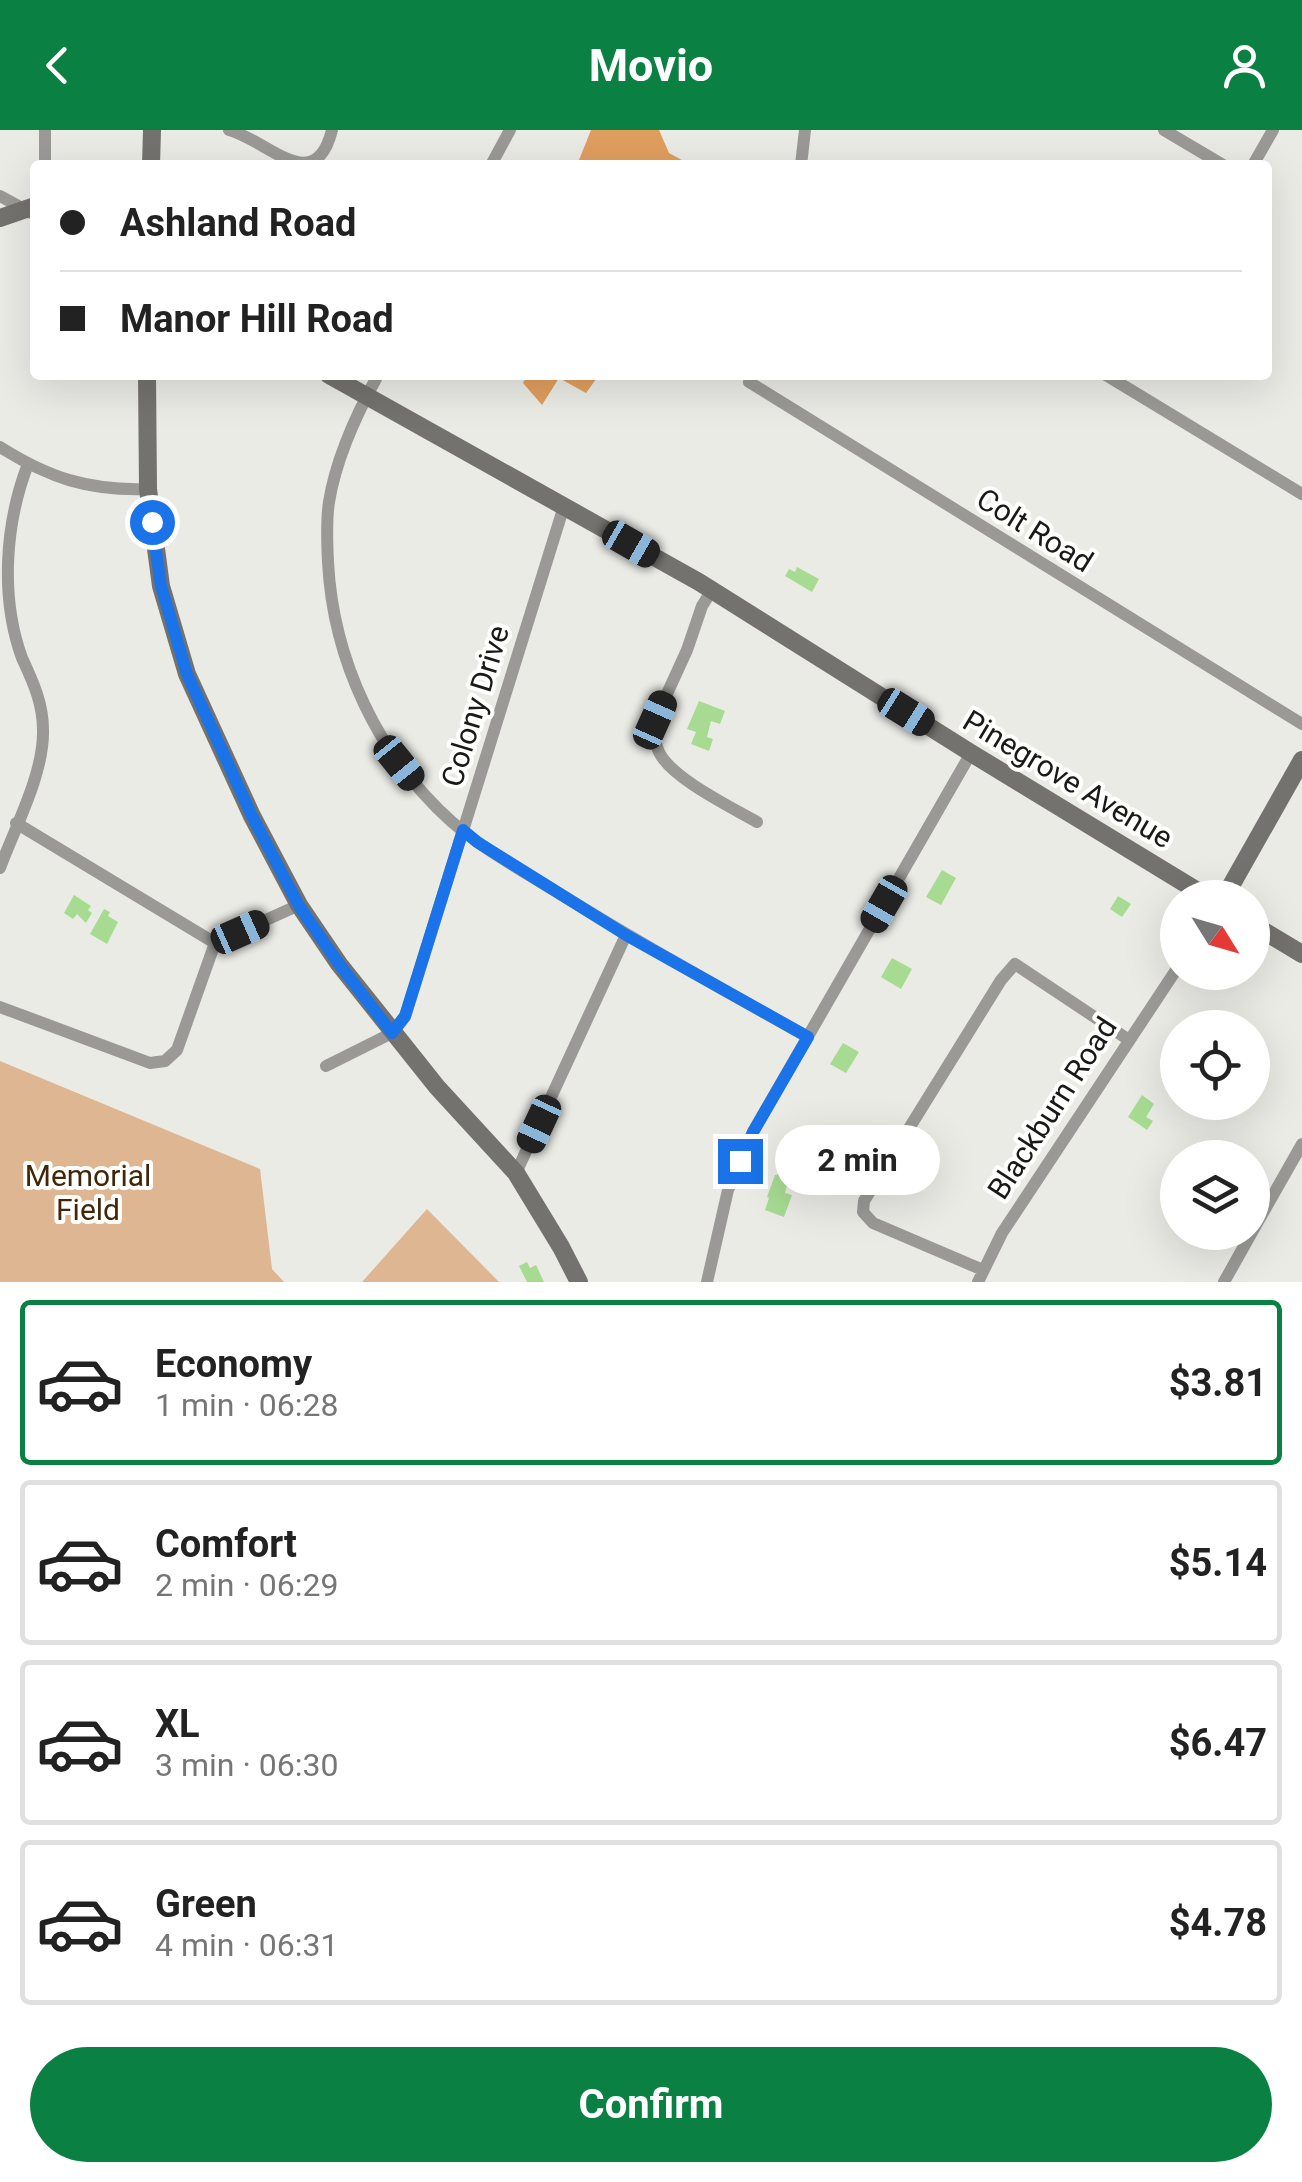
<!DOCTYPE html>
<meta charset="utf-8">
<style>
body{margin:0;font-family:Roboto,sans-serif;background:#f6f6f6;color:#222;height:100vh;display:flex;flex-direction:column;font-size:38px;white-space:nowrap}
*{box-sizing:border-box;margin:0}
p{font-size:32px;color:#767676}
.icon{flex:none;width:55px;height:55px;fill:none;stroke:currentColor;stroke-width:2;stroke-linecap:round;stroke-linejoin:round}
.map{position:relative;height:1152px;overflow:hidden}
.details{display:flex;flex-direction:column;background:#fff;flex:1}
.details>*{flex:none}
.guide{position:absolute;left:30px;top:30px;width:1242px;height:220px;border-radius:10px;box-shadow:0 10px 40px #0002;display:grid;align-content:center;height:220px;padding:0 30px;background:#fff}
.needle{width:65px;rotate:127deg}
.fabs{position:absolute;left:1160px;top:750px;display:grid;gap:20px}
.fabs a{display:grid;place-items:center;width:110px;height:110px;border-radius:50%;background:#fff;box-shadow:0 10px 40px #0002;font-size:50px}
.end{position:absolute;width:45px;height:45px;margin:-22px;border:12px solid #1a73e8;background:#fff;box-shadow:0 0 0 5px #fff}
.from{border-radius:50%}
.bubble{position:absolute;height:70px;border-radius:35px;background:#fff;box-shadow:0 10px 40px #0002;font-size:32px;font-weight:700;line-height:70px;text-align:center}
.car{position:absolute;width:30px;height:60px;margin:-30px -15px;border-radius:12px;box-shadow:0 0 8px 2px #0007;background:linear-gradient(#222 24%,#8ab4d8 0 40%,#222 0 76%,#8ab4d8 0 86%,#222 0)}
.guide b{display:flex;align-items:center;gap:35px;height:95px;font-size:38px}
.guide b+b{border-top:2px solid #e0e0e0}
.guide i{width:25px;height:25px;background:#222}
ul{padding:18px 0 0;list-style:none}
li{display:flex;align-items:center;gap:30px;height:165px;margin:0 20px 15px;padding:0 10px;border:5px solid #e0e0e0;border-radius:10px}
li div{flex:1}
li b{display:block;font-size:38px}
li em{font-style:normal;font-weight:700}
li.active{border-color:#0b8043}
li>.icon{width:90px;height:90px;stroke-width:1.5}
.button{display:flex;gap:20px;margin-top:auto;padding:20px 30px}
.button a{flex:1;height:115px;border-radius:60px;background:#0b8043;color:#fff;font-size:40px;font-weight:700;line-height:115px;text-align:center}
header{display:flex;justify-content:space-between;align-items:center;height:130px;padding:0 30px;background:#0b8043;color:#fff;font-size:45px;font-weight:700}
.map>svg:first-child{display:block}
.green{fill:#deb691}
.forest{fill:#e09e5e}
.building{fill:#a7db92}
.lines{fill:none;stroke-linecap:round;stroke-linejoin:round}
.street{stroke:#9a9996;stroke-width:12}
.secondary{stroke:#73726e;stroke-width:18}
.route{stroke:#1a73e8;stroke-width:12}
.labels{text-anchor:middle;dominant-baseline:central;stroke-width:8;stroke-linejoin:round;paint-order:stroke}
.street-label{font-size:30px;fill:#191917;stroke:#fffffe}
.park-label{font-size:30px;fill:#41260a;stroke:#fffffe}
</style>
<header><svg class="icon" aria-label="back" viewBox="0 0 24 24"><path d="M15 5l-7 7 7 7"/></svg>Movio<svg class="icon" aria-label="person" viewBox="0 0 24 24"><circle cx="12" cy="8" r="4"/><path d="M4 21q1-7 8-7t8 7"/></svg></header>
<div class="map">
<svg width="1302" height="1152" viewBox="0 0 1302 1152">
<rect width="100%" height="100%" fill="#eaebe5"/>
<!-- green -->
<path class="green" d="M0,931l260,108 12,100 12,13h-284z
M427,1079l72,73h-137z"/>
<!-- forest -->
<path class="forest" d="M591,0h68l10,23 22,12h-114z
M527,245h72l-13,18 -27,-15 -17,27 -19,-22z"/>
<!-- building -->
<path class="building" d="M797,437l22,12 -7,13 -27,-16 4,-7 6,3z
M699,571l26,10 -5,13 -9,-3 -4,16 6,2 -4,12 -18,-7 5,-12 -9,-3z
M942,740l14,8 -15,27 -15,-8z
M74,765l17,11 -3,4 4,3 -6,10 -9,-9 -4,5 -9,-6z
M1118,766l13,8 -9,13 -12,-8z
M104,779l6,3 -2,4 10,6 -11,22 -17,-10z
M892,828l20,11 -11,20 -20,-12z
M843,913l16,9 -13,21 -16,-9z
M1142,965l12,9 -8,13 7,4 -6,9 -19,-13z
M780,1039l10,4 -5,20 7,2 -8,22 -19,-7 4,-12 -2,-1 8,-22h2z
M527,1132l3,6 6,-3 8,17h-17l-8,-16z"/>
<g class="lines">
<!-- street -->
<path class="street" d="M45,0v35
M229,0c40,11 86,68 103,0
M1164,0l59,35
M491,35l19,-35
M801,35l4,-35
M1253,35l20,-35
M0,66l35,19
M378,245c-21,38 -42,83 -49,127 -3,19 -2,40 -1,60 5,98 50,194 124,260 30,26 66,46 100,67 84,52 170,100 256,148
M752,245l-3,7 553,342
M1106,245l196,119
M0,317c49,31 89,44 148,42
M712,460l-10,16 -15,44 -32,70c-1,10 -1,22 4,32 12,26 72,55 98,70
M16,693l199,120
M0,738c15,-41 44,-94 43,-138 0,-27 -10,-48 -21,-72 -22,-61 -17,-134 6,-194
M215,813l84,-38
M0,877l150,56 15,-2 12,-11 38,-107
M326,936l66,-33 13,-16 159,-511
M516,1043l110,-238
M1252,1102l50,-88
M983,1140l-110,-47 -10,-11 1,-11 137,-221 14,-16 114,76
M707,1152l21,-92 25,-58 218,-379
M978,1152l24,-49 176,-266
M1224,1152l28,-50"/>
<!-- secondary -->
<path class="secondary" d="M151,35l1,-35
M0,88l35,-12
M147,245l1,114 13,97 26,88 65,142 47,89 40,59 98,123 79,86 45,74 18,35
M329,245l370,207 272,171 238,145
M1224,768l78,-138
M1252,794l50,30"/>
</g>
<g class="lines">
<!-- route -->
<path class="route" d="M152,392l9,64 26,88 65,142 47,90 40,58 53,69 13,-17 58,-186 14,12 149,93 182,102 -55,95 -13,29"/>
</g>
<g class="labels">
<!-- street labels -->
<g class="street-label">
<text transform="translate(1035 400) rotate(32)">Colt Road</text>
<text transform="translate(475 576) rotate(-73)">Colony Drive</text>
<text transform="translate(1068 649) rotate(31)">Pinegrove Avenue</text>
<text transform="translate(1052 978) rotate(-57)">Blackburn Road</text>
</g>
<!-- park labels -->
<g class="park-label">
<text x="88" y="1045">Memorial<tspan x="88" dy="34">Field</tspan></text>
</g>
</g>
</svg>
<div class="fabs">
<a><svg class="needle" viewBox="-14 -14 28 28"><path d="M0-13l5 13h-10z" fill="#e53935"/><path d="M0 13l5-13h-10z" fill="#767676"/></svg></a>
<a><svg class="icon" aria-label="locate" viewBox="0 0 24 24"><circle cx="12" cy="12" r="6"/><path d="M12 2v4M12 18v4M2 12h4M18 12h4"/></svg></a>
<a><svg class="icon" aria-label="layers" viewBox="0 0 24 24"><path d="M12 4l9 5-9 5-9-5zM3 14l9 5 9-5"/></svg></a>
</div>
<i class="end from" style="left:152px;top:392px"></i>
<i class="end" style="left:740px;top:1031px"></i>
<div class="bubble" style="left:775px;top:995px;width:165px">2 min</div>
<i class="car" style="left:631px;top:414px;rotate:120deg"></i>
<i class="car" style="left:906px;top:582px;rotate:122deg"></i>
<i class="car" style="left:655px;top:590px;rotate:24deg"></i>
<i class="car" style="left:399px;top:633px;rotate:141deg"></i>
<i class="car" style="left:884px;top:774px;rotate:210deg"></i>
<i class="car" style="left:240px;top:802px;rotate:66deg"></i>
<i class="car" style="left:539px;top:994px;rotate:205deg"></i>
<div class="guide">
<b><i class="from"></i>Ashland Road</b>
<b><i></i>Manor Hill Road</b>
</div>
</div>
<section class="details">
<ul>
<li class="active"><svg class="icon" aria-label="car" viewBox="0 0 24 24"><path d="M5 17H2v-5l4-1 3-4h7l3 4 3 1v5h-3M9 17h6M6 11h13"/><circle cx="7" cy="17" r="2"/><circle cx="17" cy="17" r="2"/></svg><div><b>Economy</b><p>1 min · 06:28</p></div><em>$3.81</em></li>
<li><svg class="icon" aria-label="car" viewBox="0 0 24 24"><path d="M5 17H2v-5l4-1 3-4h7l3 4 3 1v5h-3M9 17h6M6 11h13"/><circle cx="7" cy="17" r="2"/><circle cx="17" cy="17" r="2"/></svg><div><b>Comfort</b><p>2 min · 06:29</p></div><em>$5.14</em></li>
<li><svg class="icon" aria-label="car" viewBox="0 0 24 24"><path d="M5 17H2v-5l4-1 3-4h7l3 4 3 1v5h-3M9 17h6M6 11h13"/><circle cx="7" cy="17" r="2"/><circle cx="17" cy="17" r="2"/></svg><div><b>XL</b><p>3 min · 06:30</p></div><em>$6.47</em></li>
<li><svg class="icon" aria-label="car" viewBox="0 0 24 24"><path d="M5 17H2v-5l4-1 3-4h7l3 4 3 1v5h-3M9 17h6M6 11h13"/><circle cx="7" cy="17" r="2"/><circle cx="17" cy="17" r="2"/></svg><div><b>Green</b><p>4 min · 06:31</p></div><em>$4.78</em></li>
</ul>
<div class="button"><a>Confirm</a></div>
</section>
